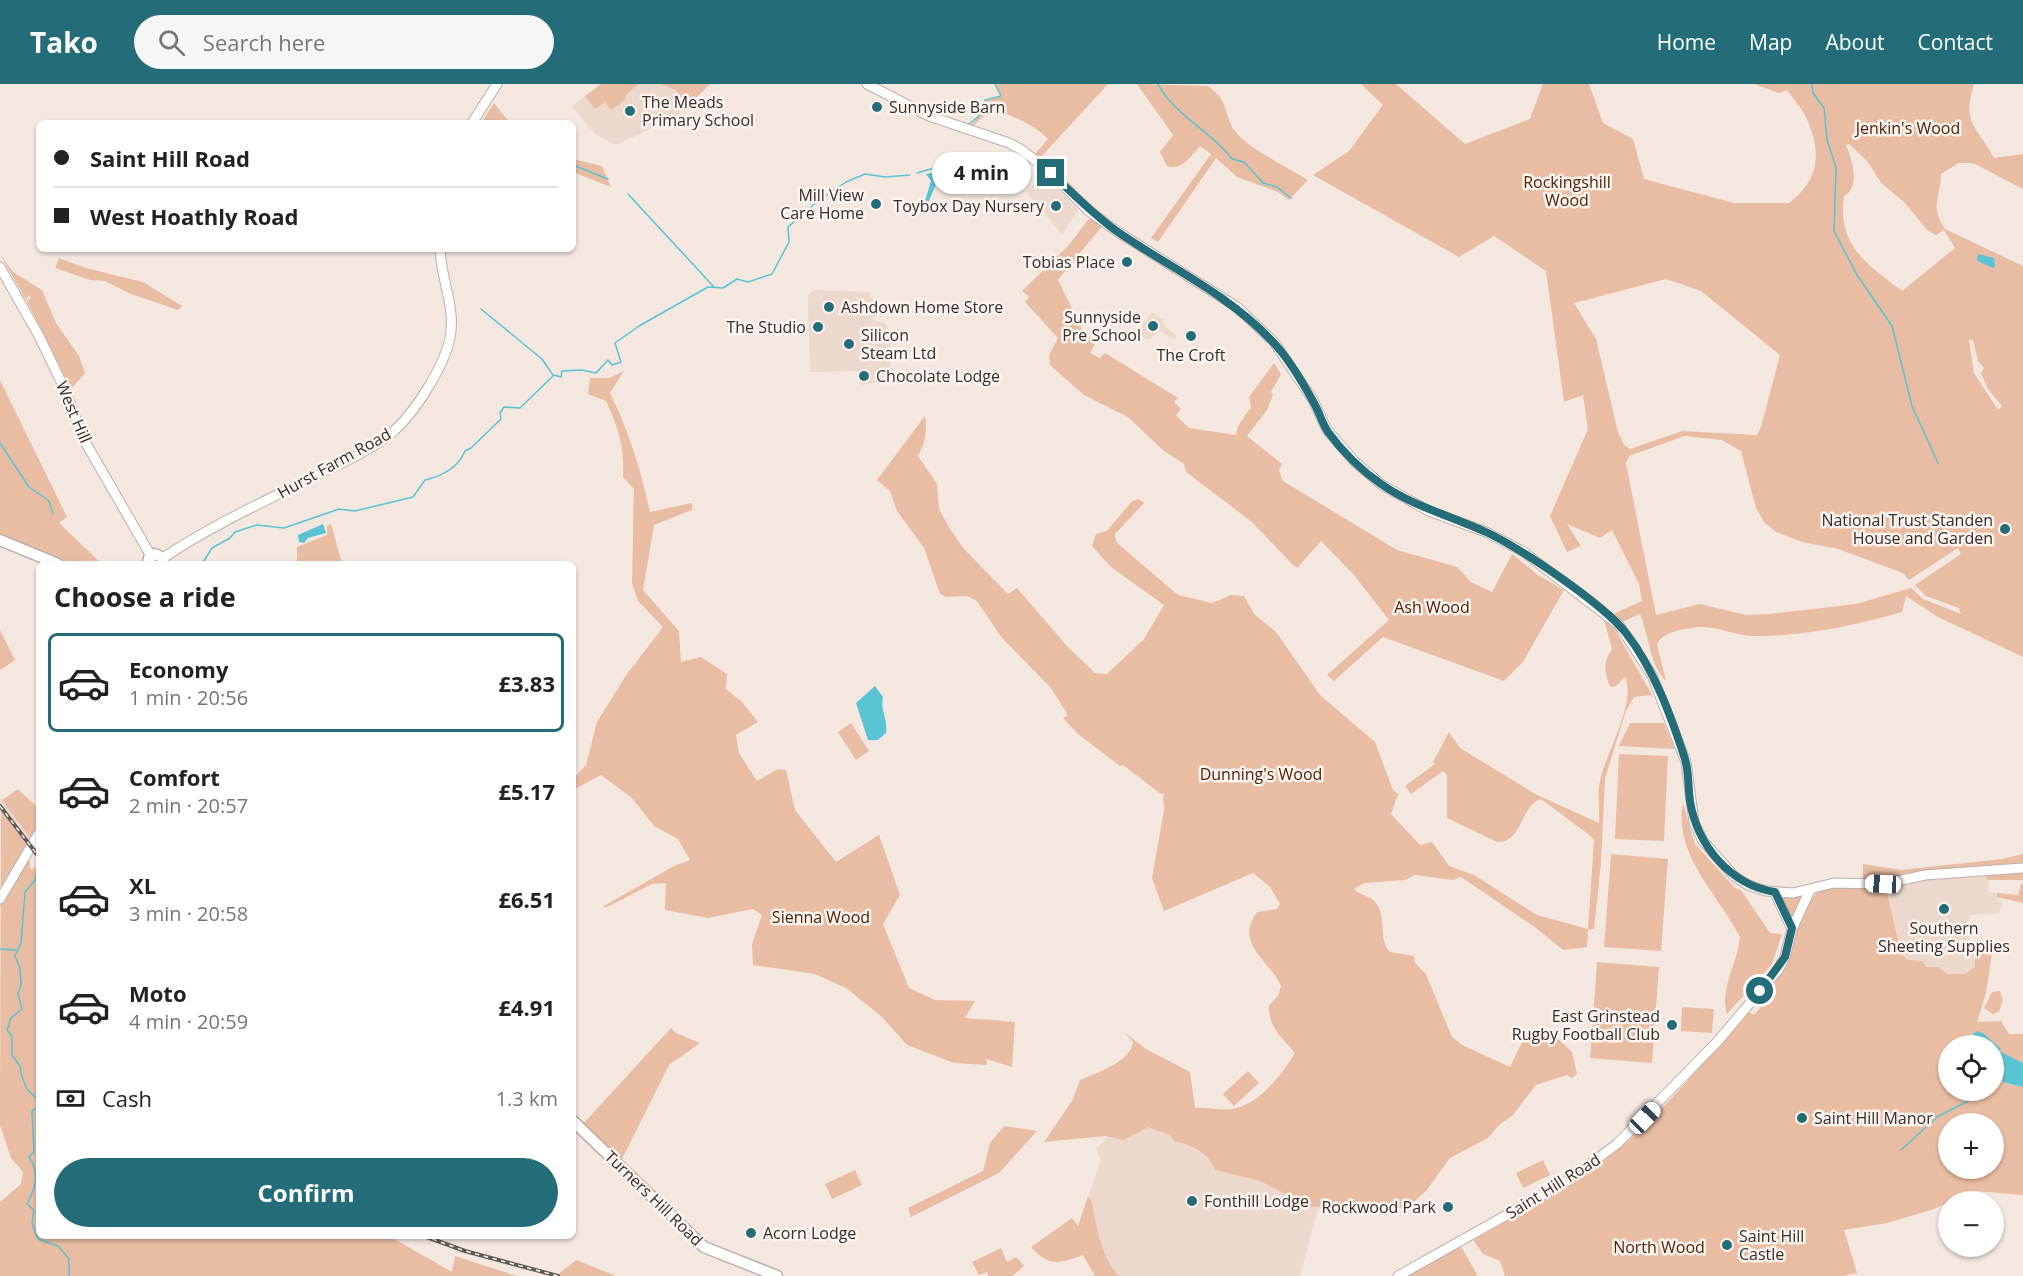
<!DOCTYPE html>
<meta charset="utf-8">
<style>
body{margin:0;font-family:"Open Sans",sans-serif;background:#f6f6f6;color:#222;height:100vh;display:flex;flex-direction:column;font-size:22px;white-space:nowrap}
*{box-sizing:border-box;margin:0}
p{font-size:20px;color:#767676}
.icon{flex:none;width:33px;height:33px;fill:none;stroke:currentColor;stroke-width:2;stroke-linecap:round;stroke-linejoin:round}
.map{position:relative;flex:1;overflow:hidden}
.sheet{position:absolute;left:36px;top:477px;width:540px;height:678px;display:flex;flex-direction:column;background:#fff;border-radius:9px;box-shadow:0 2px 4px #0004}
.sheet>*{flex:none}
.top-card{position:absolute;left:36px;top:36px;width:540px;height:132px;border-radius:9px;box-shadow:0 2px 4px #0004;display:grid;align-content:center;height:132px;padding:0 18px;background:#fff}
.buttons{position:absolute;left:1938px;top:951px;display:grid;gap:12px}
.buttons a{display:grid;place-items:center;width:66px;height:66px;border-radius:50%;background:#fff;box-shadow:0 2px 4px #0004;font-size:30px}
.end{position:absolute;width:27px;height:27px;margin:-14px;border:8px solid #246d78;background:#fff;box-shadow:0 0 0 3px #fff}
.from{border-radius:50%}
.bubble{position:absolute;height:42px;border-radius:21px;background:#fff;box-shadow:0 2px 4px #0004;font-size:20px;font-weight:700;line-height:42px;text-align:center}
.car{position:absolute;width:18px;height:36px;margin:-18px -9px;border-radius:8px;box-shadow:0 0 4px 2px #0007;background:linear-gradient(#fff 24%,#345 0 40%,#fff 0 76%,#345 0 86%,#fff 0)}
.top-card b{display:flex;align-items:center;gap:21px;height:57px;font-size:22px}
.top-card b+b{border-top:2px solid #e0e0e0}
.top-card i{width:15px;height:15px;background:#222}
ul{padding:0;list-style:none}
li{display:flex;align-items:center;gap:18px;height:99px;margin:0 12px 9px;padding:0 6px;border:3px solid transparent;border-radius:9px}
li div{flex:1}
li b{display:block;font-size:22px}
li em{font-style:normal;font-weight:700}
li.current{border-color:#246d78}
li>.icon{width:54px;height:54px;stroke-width:1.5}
h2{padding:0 18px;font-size:27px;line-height:72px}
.pay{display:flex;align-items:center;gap:15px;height:66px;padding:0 18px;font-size:22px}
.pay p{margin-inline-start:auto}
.primary-button{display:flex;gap:12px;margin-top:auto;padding:12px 18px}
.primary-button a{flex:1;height:69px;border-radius:36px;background:#246d78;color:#fff;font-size:24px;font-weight:700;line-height:69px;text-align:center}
header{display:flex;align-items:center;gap:36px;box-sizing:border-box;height:84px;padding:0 30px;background:#246d78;color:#fff}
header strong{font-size:28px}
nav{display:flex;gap:33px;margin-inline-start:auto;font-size:21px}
.search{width:420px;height:54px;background:#f6f6f6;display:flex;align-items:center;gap:15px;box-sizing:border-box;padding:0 21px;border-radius:33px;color:#767676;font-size:22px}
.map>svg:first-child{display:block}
.built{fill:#ecd8cd}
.green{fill:#e9bda3;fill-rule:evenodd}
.water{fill:#5bc4d4}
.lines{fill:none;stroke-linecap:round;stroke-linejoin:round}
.stream{stroke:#5bc4d4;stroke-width:1.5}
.tertiary-casing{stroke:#bcb0aa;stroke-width:11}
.secondary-casing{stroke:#bcb0aa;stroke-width:13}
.tertiary{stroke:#fff;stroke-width:9}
.secondary{stroke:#fff;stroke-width:10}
.rail-casing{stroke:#5f5955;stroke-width:4}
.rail{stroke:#fef4ef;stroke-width:1.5;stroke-dasharray:4.5;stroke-linecap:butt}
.route{stroke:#246d78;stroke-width:8}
.poi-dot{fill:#246d78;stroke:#fef4ef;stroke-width:2}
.labels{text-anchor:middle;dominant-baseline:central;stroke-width:5;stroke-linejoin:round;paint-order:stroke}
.poi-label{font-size:16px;fill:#322e2b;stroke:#fef4ef;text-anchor:start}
.park-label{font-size:16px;fill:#4e2203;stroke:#fef4ef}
.street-label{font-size:16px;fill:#322e2b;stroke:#fef4ef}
</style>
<header>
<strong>Tako</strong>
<div class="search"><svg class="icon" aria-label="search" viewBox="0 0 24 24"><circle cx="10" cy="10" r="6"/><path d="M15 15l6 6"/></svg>Search here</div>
<nav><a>Home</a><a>Map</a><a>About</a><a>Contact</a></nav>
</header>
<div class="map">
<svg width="2023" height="1192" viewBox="0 0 2023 1192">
<rect width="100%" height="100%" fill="#f3e7e0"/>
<!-- built -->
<path class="built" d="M601,0h109l-33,32 -61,29 -21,-11 -23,-28z
M1045,91l33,35 -16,24 -36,-43z
M814,206l56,2 1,6 4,3v16l-6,1 17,6 4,17v27l-10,3 2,10 -22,4 -2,-14 -48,1 -2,-77z
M1152,228l12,8 -2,5 15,10 -3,5 -15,-10 -9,9 -9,-1v-10z
M0,713l39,53v12l-39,-51z
M1983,789l5,7 1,12 8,1v8l5,2 -3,10 -30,2v20l2,10 4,1v21l-10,7h-19l-7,-7h-13l-3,-6 -15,-1 -7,-7 -15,-66 54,-11z
M1146,1042l24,9 4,6 15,3 20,13 6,13 45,11 22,9 22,15 14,3 -18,68h-180l-5,-3 -37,-46 23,-67 -5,-12 8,-6 2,-6 27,-1z"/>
<!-- green -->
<path class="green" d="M601,0h37l-12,11 -1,5 -14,10 -6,-8 -10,7 -10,-13z
M660,0h50l-22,22 -12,-16z
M996,0h112l-67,73 -6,-3 13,-15c-13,-14 -39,-26 -58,-29l-18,17 -2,-1 9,-11 6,-14 16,-5z
M1137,0l71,2c22,16 15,26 26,44 10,16 56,39 74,50l-19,20 -11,-8 -41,-15 -21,-19 -58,84 -7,-4 60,-84 -11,-8c-9,10 -18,25 -33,20l-7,-14 13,-17z
M1361,0h35l69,60 65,-25 13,-35h46l14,39 30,16 11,40 90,24h55c31,-24 33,-51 17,-86 -5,-10 -13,-18 -19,-27l-8,3 -25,-9h220c-12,40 2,41 20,74l29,-4v35l-50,-26h-14l-18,11c0,23 -12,32 4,55l78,37v391l-87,-41 -30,-20 -4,16c-45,13 -102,25 -150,24 -18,-1 -36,-10 -54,-9 -14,2 -34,4 -41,17l9,37c-16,-16 -17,-45 -26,-67l-18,8 -9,-8 29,-13 -3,-17 -27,-54 -12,8 -33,-14 14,22 -14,6 -17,-36 38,-87 -5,-34 -19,7 -18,-131 -52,-35 -35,21 -146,-82 36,-24 34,-46zM1849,60l19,18 13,21 23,19 24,29 8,4 8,-5 11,18 -53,43c-35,-27 -65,-45 -58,-95 17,-9 8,-37 2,-51zM1666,195l35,12 79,64 -19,72 -4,8 -75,-4 -52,18 -6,-4 -6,-13 -22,-93 -22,-36zM1969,256h4l5,21 6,7 -3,5 7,16 14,17 -4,4 -24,-37zM1685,352l37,4 19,11 15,57 8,14 12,10 26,10 36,7 65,24 6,7 49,-32 3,6 -46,31 11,11 33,12 2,6 -38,-15 -12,-11 -55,16 -86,10 -24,1 -46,-11 -44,11 -30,-152 3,-7z
M494,19l16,20h-29z
M573,75l29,7 9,21 -38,-15z
M1093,134l10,7 -45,55 25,51 13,11 -6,11 10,5 5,-5 73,45 -4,4 7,7 -5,6 13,13 47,7 2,-9 13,-19 -2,-10 25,-34 7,11 -10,18 2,3 -6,15 -20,26 35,28 -3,6 4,11 114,69 60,17 14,15 21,10 20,-38 26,21 26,15 -41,72 -19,19 -121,-44 -49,44 -7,-6 62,-55 -35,-45 -33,-34 -24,27 -3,-2 -42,-44 -66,-50 -2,-8 -20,-13 -36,-34 -44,-22 -34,-30 -1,-10 9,-17 -33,-36 4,-5 -7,-6 47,-46 19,-25z
M0,170l13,18 29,18 14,33 23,33 6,17 -14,16 -44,-88 4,-3 -2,-3 -3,5z
M59,174l27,10 57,14 39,24 -4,4 -47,-16 -26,-13 -15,-1 -35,-12z
M624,287l-14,22c19,38 31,78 40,119l42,-9v7l-38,15 -11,65 36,41 2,31 20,-5 26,17 -1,15 16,13 16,20 -22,13 3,18 18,28 21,-12 8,1 9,40 41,52 43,-27 21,60 -17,29 26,64 26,12 40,1 -10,17 50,4 -3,45 -26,-8 1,6 -33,-2 -47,-18 -26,-29 -35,-28 -31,-14 -62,-9 -1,-21 10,-29 -9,-6 -45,9 -43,-8 1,-27 -14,1 -47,24 -1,-2 70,-40 16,-6 -12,-21 -24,-13 -22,-28 -31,-23 -28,15v-11l13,-14 11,-43 30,-48 36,-47 -25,-26 -6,-18 2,-94 -11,-12c2,-29 -5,-50 -17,-76l-18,-7 2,-16h19z
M0,296l67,137 -8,6 43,41h-30l-72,-29z
M925,332c2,17 1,25 -7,40l19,28 2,25 11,20 14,20 44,45 9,-6 50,58 28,27 12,1 36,-34 2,1 -1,-2 20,-34 -53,-38 -19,-21 4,-12 11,-3 25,-30 7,-2 5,4 -29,31 1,8 62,53 34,8 19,-8 13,1 10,18 22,18 44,63 55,47 18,48 5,4 -7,20 29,31 12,-3 17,24 25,9 63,40 51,14 6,-89 -6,-6 -47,-35c-20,5 -19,45 -44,43l-50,-24v-43l-4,-4 -32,23 -6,-8 30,-22 -2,-2 16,-30 11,16 33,20 44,27 62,28c1,-14 -2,-28 1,-42 5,-26 37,-79 25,-104l-9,9 -6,1c-6,-15 -7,-25 2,-38l-8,-29 10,8 38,67 -18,2 -8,14 -21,67 -4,85 -7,66 -6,1 -1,17 -24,3 -27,-22 -75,-51 -8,3 -38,-5 -10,5 -41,3 -10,6c6,7 16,6 21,13 13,15 2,35 15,50l24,4 1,7 11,11 26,63 10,8 48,22 13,-27 35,-1 14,13 5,22 -5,4 -5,-3 -31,10 -24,31 -13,9 -11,13 -38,20 -24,33 -18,16 -29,3 -68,-3 -51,-26 -45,-11c-6,-18 -24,-25 -41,-29l-4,-6 -22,-8 -24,13 -18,-4 -62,6 28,-41 8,-21c16,-7 51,-18 53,-38l-8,-9 21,16 44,23 5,36c12,-1 26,3 38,1 27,-6 48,-33 62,-56 -12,-14 -28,-27 -26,-48l9,-9 3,-10c-11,-26 -47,-41 -24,-74l20,-3 3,-5 -10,-17 -17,-14 -89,38 -12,-33 12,-68 -1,-14 2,-3 -4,1 -38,-29 -3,1 -42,-32 -15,-16 4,-2 -1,-4 -15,-24 -49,-50 -25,-37 -10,-5 -21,1 -6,-3 -16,-46 -27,-37 -7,-20 -13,-11z
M331,439l11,41h-50l5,-3v-14l30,-12v-8z
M0,546l15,30 -15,10z
M851,639l18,28 -13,9 -18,-28z
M1630,639h34l11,26 -56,-3z
M1619,670l49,2 -4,85 -49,-2z
M18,705l21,20v15l-9,14 -28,-38z
M1683,719l12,41 40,44 6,2 29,43 12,1 -10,30 -45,50c-8,-26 11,-51 13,-77 -22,-43 -67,-83 -57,-134z
M1,726l26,35 4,25 8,-5v371h350l63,36 3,-16 62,20h-517v-74l21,-18 2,-12 -12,-14 -11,-33z
M1611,770l57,5 -7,92 -57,-4z
M2023,770v26h-35l-5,-7 -43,3 -54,11 15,66 7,7 15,1 3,6h13l8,7h18l10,-7v-21h18l-7,47 -9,29 24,-1 8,13h14v29l-18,-8 -3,5 3,9 -3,10 3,4 18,4v108l-48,-4 -41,18 -47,14 -43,7 13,43 -14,3h-338l-5,-15 -17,-7 -11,-16c40,-22 82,-40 119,-67 60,-43 108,-105 158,-159l5,3 6,-7 -4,-6c25,-28 37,-95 65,-112 12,-7 29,-3 42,-3v-23l38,6 101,-11zM1983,949l18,16 -5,5 -2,-2v38h-46v-44l38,-1 -11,-9zM1948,1040h46v44h-46z
M2021,800h2v19l-26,-6v-4l21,2z
M1780,812h22l2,3 -11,23z
M1597,878l62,5 -7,96 -62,-5z
M2000,907l3,9 -4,12 -6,2 -9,-6 8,-16z
M1682,923l32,2 -2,24 -31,-2z
M671,944l5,5 24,10 -31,22 -48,96 -38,-37z
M1248,987l11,12 -25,23 -11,-12z
M1004,1042l33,5 -38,42 -88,44 -3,-9 75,-37 7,-28z
M1543,1076l7,15 -27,13 -7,-15z
M855,1086l7,15 -30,14 -7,-15z
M1088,1112c7,9 4,13 7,23 3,15 11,48 25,57h-25l-12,-21c-22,8 -34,13 -52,-8l41,-29 6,8z
M1460,1161l18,31h-75z
M1001,1164l6,14 9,-5 8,9 -12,10h-24l-1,-4 -8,3 -7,-13z
M576,1176l40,16h-60z"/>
<!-- water -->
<path class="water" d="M940,81l3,1c-4,14 -12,28 -16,40l-3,-2 7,-23 -5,-7 13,-2z
M1978,170l16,4 1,8 -2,2 -16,-7z
M323,440l3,9 -18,5 -4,5 -5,-1 -1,-7z
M875,602l8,11c-3,13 5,23 3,36l-8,7h-10l-12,-37z
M1976,947l7,2 18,16 -5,5 -2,-8 -8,-1 -13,-11z
M2001,968l22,11v24l-21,-5 3,-13 -7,-13z"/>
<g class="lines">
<!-- stream -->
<path class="stream" d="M1158,0c14,29 55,49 74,75l12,3 19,21 14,4 14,11
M1812,0l1,9 11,15 3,32 9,27 -2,64 23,44 35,51 20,80 26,57
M969,40l10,-8 6,-16 16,-4 -6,-12
M573,81l35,14
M917,89l24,-7
M628,110l86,93
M481,225l61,50 11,16
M0,359l29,44 20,14 4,13
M202,480l10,-16 18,-10 5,-6 22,-7 27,3 55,-19 16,2 58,-14 12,-17c17,-4 33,-12 40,-29l6,-3 30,-29 -1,-6 4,-6 16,1 34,-33 7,2 1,-6 19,-1 15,3 12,-13 4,5 9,-3 -6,-19 24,-17 69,-39 15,1 14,-9 11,3 24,-8 17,-32 -1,-15 30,-26 28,-19 19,-8 20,3 25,-2
M39,782l-4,14 -10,12 -4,51 -6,13 5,12 1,16 -3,10 4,15 -11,9 -4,12 5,6v19l8,11 2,11 5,12 12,12 -2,7 -5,3 2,41 -5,5c12,16 6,32 -2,47l7,6 -2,13 6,16 20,7 11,13v17
M0,865l16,1
M1901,1066l36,-33 33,-17 12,-10"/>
<!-- tertiary casing -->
<g class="tertiary-casing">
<path id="tertiary" d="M867,0l62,32 80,27 13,7 29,23 38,38 29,21 119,75 37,35 39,58 14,30 28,32 27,23 47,26 57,21 38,20 95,73 33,50 34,87 8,60 9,19 31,35 14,9 18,6 27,2 41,-10 49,1 42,-9 98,-7
M472,39l25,-39
M0,183l39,69 27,56 18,48 67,116
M163,474c46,-31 98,-55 148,-80 27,-13 59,-27 83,-47 21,-19 50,-64 56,-93 6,-31 -9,-58 -10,-89
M1775,809l17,36
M0,815l39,-66
M1398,1192l169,-95 50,-37 101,-103 60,-71 7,-13 7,-28 18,-39"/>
</g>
<!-- secondary casing -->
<g class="secondary-casing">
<path id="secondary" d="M0,456l58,24
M148,480l1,-6 6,-4 8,4 1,6
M573,1037l131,126 73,29"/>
</g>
<!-- tertiary -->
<use href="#tertiary" class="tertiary"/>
<!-- secondary -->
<use href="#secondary" class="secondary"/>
<!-- rail casing -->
<g class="rail-casing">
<path id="rail" d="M0,722l39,51
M424,1152l41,15 93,25"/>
</g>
<!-- rail -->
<use href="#rail" class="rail"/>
</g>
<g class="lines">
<!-- route -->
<path class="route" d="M1051,89c21,20 41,40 64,57 53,37 112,63 157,111 16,16 31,42 42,62 5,9 8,20 14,29 14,19 33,38 53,52 33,23 71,32 107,49 35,17 114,70 138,100 28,36 45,83 59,126 4,13 3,28 5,42 7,44 40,84 85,91l17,36 -7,29 -25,34"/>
</g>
<!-- markers -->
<g class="poi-dot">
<circle cx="877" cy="23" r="6"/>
<circle cx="630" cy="27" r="6"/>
<circle cx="876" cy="120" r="6"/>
<circle cx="1056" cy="122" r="6"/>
<circle cx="1127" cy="178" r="6"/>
<circle cx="829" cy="223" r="6"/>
<circle cx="1153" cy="242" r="6"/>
<circle cx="818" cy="243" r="6"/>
<circle cx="1191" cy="252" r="6"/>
<circle cx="849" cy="260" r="6"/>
<circle cx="864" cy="292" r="6"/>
<circle cx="2005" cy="445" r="6"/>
<circle cx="1944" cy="825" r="6"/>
<circle cx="1672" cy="941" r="6"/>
<circle cx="1802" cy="1034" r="6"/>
<circle cx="1192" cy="1117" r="6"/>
<circle cx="1448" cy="1123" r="6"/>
<circle cx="751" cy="1149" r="6"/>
<circle cx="1727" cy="1161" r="6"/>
</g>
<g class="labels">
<!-- poi labels -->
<g class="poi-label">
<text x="642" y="18">The Meads<tspan x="642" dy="18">Primary School</tspan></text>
<text x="889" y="23">Sunnyside Barn</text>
<text x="864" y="111" text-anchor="end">Mill View<tspan x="864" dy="18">Care Home</tspan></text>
<text x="1044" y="122" text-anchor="end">Toybox Day Nursery</text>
<text x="1115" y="178" text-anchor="end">Tobias Place</text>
<text x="841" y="223">Ashdown Home Store</text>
<text x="1141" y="233" text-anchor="end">Sunnyside<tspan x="1141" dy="18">Pre School</tspan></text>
<text x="806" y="243" text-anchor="end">The Studio</text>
<text x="861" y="251">Silicon<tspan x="861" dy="18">Steam Ltd</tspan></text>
<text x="1191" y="271" text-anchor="middle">The Croft</text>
<text x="876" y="292">Chocolate Lodge</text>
<text x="1993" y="436" text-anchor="end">National Trust Standen<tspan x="1993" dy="18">House and Garden</tspan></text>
<text x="1944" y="844" text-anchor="middle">Southern<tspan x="1944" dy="18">Sheeting Supplies</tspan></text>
<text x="1660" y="932" text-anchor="end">East Grinstead<tspan x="1660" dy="18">Rugby Football Club</tspan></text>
<text x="1814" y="1034">Saint Hill Manor</text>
<text x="1204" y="1117">Fonthill Lodge</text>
<text x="1436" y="1123" text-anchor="end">Rockwood Park</text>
<text x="763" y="1149">Acorn Lodge</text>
<text x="1739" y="1152">Saint Hill<tspan x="1739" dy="18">Castle</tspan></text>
</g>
<!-- park labels -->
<g class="park-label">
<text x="1908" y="44">Jenkin's Wood</text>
<text x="1567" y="98">Rockingshill<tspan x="1567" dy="18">Wood</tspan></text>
<text x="1432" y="523">Ash Wood</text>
<text x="1261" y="690">Dunning's Wood</text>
<text x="821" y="833">Sienna Wood</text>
<text x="1659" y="1163">North Wood</text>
</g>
<!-- street labels -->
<g class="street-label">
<text transform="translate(74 328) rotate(67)">West Hill</text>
<text transform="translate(334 379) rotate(-29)">Hurst Farm Road</text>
<text transform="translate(1553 1102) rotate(-32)">Saint Hill Road</text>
<text transform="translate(654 1114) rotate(44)">Turners Hill Road</text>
</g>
</g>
</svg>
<div class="buttons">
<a><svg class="icon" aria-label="locate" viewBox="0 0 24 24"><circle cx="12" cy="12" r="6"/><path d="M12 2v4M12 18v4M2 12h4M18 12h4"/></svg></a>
<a>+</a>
<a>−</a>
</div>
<i class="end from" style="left:1760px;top:907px"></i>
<i class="end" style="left:1051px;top:89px"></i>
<div class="bubble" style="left:932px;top:68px;width:99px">4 min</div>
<i class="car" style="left:1883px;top:800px;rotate:273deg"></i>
<i class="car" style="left:1645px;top:1034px;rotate:44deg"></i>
<div class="top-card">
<b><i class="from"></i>Saint Hill Road</b>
<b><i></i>West Hoathly Road</b>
</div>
<section class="sheet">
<h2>Choose a ride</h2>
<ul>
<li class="current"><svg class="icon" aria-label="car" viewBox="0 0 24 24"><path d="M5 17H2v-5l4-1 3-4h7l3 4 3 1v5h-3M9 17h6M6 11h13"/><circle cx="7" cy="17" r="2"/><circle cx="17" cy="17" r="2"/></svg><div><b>Economy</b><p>1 min · 20:56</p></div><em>£3.83</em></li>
<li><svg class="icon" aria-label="car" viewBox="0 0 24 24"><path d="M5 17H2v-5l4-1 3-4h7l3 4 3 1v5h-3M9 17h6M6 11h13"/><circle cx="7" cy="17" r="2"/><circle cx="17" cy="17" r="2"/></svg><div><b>Comfort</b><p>2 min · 20:57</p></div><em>£5.17</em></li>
<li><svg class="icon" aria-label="car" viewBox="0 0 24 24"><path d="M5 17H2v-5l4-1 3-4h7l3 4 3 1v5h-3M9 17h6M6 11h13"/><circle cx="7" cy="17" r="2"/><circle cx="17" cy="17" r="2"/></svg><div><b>XL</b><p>3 min · 20:58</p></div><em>£6.51</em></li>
<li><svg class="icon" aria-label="car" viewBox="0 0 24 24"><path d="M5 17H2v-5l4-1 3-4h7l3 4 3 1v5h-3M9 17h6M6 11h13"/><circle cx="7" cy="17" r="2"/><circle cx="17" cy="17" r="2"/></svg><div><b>Moto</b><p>4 min · 20:59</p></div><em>£4.91</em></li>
</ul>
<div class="pay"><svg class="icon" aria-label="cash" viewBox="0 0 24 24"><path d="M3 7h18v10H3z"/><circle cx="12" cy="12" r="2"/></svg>Cash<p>1.3 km</p></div>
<div class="primary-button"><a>Confirm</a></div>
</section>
</div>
